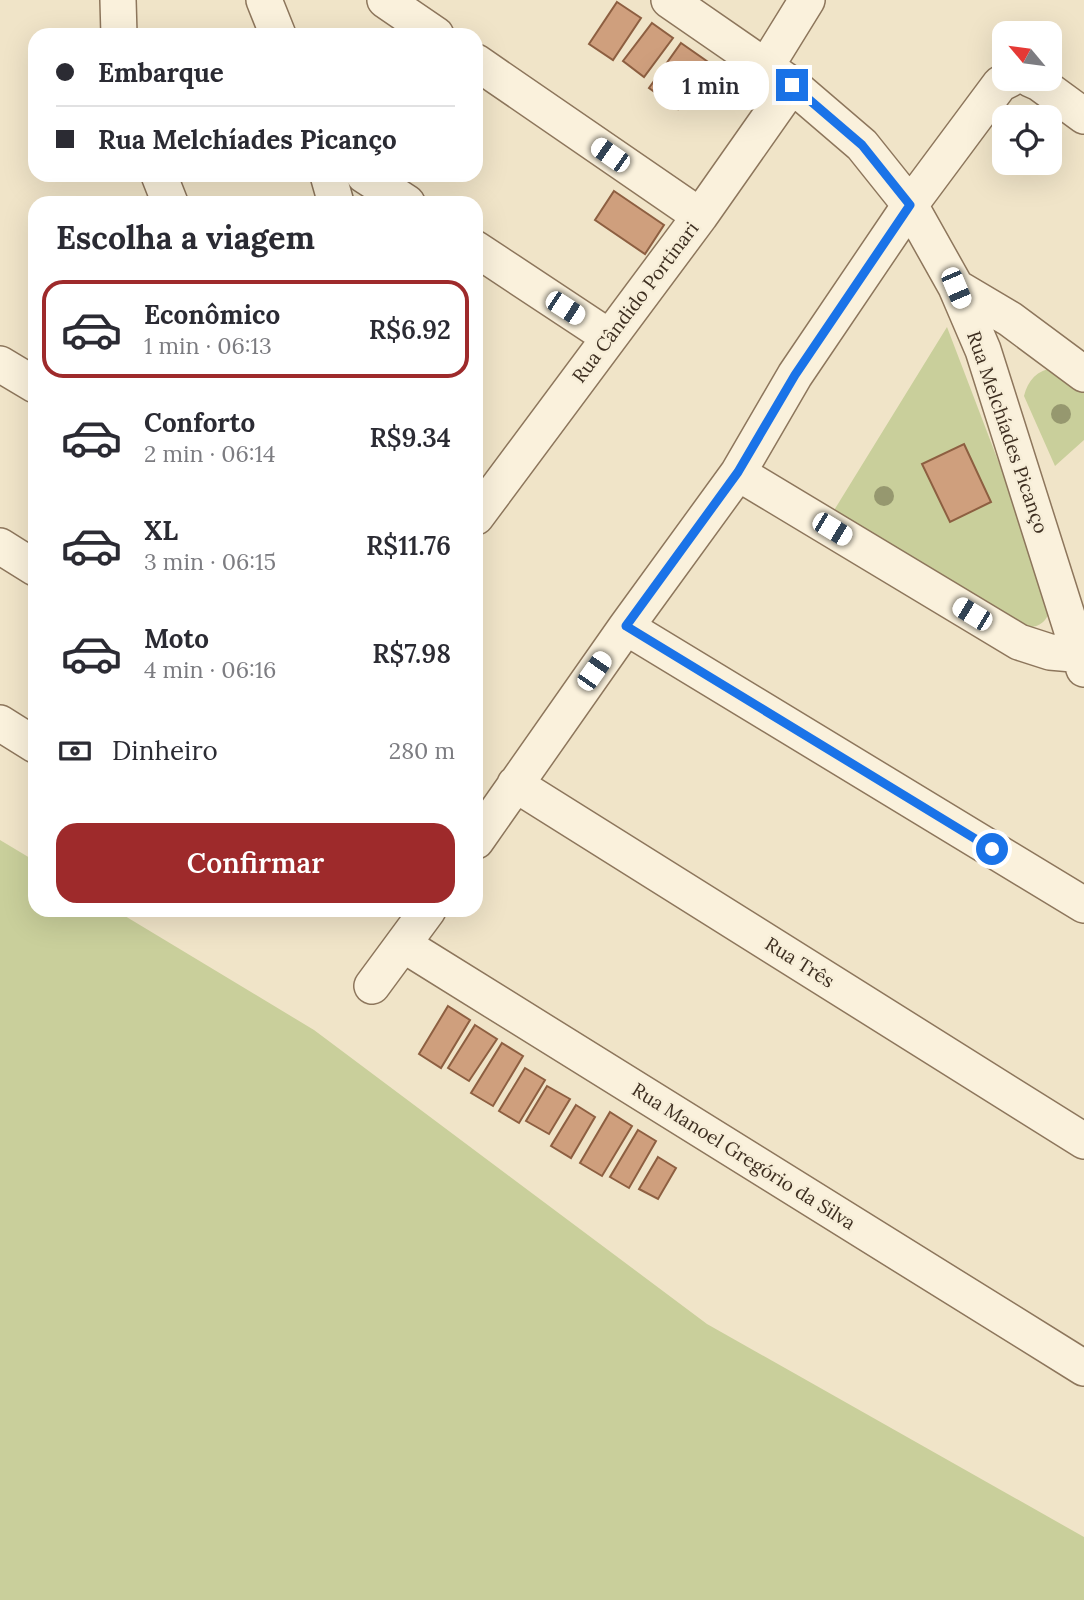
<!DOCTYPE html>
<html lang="pt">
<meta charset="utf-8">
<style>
body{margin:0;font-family:Lora,serif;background:#f2f2f3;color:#2b2b33;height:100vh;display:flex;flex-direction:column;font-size:26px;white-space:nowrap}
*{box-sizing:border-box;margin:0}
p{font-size:23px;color:#7c7c81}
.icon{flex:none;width:38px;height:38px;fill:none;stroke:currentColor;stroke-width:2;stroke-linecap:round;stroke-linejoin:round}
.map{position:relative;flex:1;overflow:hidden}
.side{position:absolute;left:28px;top:196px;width:455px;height:721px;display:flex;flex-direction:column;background:#fff;border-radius:21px;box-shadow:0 7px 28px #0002}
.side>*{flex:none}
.hud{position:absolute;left:28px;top:28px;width:455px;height:154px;border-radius:21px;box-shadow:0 7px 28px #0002;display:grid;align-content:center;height:154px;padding:0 28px;background:#fff}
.needle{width:46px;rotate:299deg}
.fabs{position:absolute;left:992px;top:21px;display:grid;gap:14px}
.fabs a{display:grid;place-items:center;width:70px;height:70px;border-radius:14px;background:#fff;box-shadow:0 7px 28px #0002;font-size:35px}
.end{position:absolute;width:32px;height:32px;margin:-16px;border:9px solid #1a73e8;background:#fff;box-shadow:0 0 0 4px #fff}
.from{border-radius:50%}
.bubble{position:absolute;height:49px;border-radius:21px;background:#fff;box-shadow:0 7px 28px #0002;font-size:23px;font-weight:600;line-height:49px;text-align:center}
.car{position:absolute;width:21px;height:42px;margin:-21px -10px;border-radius:9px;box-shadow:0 0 5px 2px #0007;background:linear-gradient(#fff 24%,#345 0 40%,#fff 0 76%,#345 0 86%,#fff 0)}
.hud b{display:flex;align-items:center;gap:24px;height:66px;font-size:26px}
.hud b+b{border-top:2px solid #e1e1e2}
.hud i{width:18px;height:18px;background:#2b2b33}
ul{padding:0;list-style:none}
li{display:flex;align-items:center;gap:21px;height:98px;margin:0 14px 10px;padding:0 14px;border:4px solid transparent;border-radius:21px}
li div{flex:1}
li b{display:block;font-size:26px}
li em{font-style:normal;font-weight:600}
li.on{border-color:#9e2a2b}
li>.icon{width:63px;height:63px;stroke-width:1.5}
h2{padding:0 28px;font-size:32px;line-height:84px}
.pay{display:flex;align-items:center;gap:18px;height:77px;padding:0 28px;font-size:26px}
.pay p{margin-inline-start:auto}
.cta{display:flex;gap:14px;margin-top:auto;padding:14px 28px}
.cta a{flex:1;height:80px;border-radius:21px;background:#9e2a2b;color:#fff;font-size:28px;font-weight:600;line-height:80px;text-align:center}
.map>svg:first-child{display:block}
.green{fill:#c9cf9b}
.building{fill:#cf9f7d;stroke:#8d5f41;stroke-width:2}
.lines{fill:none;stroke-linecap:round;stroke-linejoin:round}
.minor-casing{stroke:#8d765c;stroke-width:38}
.minor{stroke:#faf1dc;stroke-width:35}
.tree{fill:#96986f}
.route{stroke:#1a73e8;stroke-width:9}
.labels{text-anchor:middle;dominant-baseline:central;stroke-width:5;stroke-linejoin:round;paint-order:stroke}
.street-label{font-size:19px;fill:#3d2e20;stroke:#f7eed8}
</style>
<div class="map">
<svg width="1084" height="1600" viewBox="0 0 1084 1600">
<rect width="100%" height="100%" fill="#f0e4c8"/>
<!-- green -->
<path class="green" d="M947,327l105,275c-3,17 -10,27 -29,25l-190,-115z
M1054,368l30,20v52l-29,26 -31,-70c4,-16 13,-26 30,-28z
M0,840l35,21v49h80l199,120 393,294 377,213v63h-1084z"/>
<!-- building -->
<path class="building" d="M617,2l24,16 -28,42 -24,-16z
M652,23l21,15 -29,39 -21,-16z
M681,43l30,21 -33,45 -29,-21z
M614,191l50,34 -19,29 -50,-34z
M964,444l27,58 -41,20 -28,-58z
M448,1006l22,14 -29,48 -22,-14z
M475,1025l22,14 -28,42 -21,-13z
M502,1043l21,13 -30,50 -22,-13z
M525,1068l20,12 -26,43 -20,-12z
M547,1086l23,13 -21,35 -23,-13z
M576,1105l19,12 -24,41 -20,-12z
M610,1112l22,14 -30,50 -22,-13z
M638,1130l18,11 -27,47 -19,-11z
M658,1157l18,11 -18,31 -19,-10z"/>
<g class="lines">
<!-- minor casing -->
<g class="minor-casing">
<path id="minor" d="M118,0l1,35
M264,0l14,35
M385,0l51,35
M669,0l123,85 70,60 48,60 46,82 27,63 101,319
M476,62l224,154
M765,68l42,-68
M1030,79l9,4 45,33
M159,175l11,28
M328,175l8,28
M364,175l43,28
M476,249l133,88
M956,287l54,32 74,55
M0,364l35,21
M738,473l281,169 31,10 34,3
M476,517l224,-301 92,-131
M0,546l35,22
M626,627l458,278
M0,723l35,22
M515,784l569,357
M476,841l150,-214 112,-154 57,-98 115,-170 90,-121 10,-5
M404,945l680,423
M372,986l56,-76"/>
</g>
<!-- minor -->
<use href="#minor" class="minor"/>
</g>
<!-- trees -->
<g class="tree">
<circle cx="1061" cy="414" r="10"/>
<circle cx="884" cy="496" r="10"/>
</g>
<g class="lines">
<!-- route -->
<path class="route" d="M792,85l70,60 48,60 -115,170 -57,97 -112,154 366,223"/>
</g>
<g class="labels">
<!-- street labels -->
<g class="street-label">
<text transform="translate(635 302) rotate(-53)">Rua Cândido Portinari</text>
<text transform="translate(1008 432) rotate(71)">Rua Melchíades Picanço</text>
<text transform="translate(800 962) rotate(32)">Rua Três</text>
<text transform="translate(744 1156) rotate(32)">Rua Manoel Gregório da Silva</text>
</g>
</g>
</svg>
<div class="fabs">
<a><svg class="needle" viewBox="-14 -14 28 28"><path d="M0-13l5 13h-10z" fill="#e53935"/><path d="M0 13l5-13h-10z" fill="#7c7c81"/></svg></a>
<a><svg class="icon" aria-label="locate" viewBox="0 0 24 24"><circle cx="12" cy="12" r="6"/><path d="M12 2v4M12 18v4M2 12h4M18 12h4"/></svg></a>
</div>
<i class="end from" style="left:992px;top:849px"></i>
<i class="end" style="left:792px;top:85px"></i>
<div class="bubble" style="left:653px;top:61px;width:116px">1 min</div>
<i class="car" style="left:610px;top:155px;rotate:305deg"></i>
<i class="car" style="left:956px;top:288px;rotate:157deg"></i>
<i class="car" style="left:565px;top:308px;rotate:123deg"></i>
<i class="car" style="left:832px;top:529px;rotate:121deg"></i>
<i class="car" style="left:972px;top:614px;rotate:301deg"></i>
<i class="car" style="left:594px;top:671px;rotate:35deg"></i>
<div class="hud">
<b><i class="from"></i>Embarque</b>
<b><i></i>Rua Melchíades Picanço</b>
</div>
<section class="side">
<h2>Escolha a viagem</h2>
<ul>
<li class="on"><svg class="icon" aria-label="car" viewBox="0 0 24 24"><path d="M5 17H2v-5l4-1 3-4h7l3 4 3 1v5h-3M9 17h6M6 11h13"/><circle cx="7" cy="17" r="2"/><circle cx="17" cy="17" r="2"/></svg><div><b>Econômico</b><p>1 min · 06:13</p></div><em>R$6.92</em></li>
<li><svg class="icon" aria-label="car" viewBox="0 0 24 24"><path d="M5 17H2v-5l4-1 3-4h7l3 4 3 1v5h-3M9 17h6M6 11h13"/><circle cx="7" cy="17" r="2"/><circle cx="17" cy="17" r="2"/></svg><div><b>Conforto</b><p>2 min · 06:14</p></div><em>R$9.34</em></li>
<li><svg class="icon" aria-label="car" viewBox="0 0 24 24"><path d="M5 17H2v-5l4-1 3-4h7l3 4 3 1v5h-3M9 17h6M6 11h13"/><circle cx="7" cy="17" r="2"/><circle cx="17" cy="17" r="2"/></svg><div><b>XL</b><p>3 min · 06:15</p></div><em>R$11.76</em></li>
<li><svg class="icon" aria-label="car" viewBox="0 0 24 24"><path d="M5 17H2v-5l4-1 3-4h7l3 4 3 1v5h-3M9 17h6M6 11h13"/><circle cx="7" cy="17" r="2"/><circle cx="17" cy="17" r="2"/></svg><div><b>Moto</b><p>4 min · 06:16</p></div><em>R$7.98</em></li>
</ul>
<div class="pay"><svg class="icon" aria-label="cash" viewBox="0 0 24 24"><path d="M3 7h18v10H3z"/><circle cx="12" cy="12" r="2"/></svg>Dinheiro<p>280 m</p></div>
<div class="cta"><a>Confirmar</a></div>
</section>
</div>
